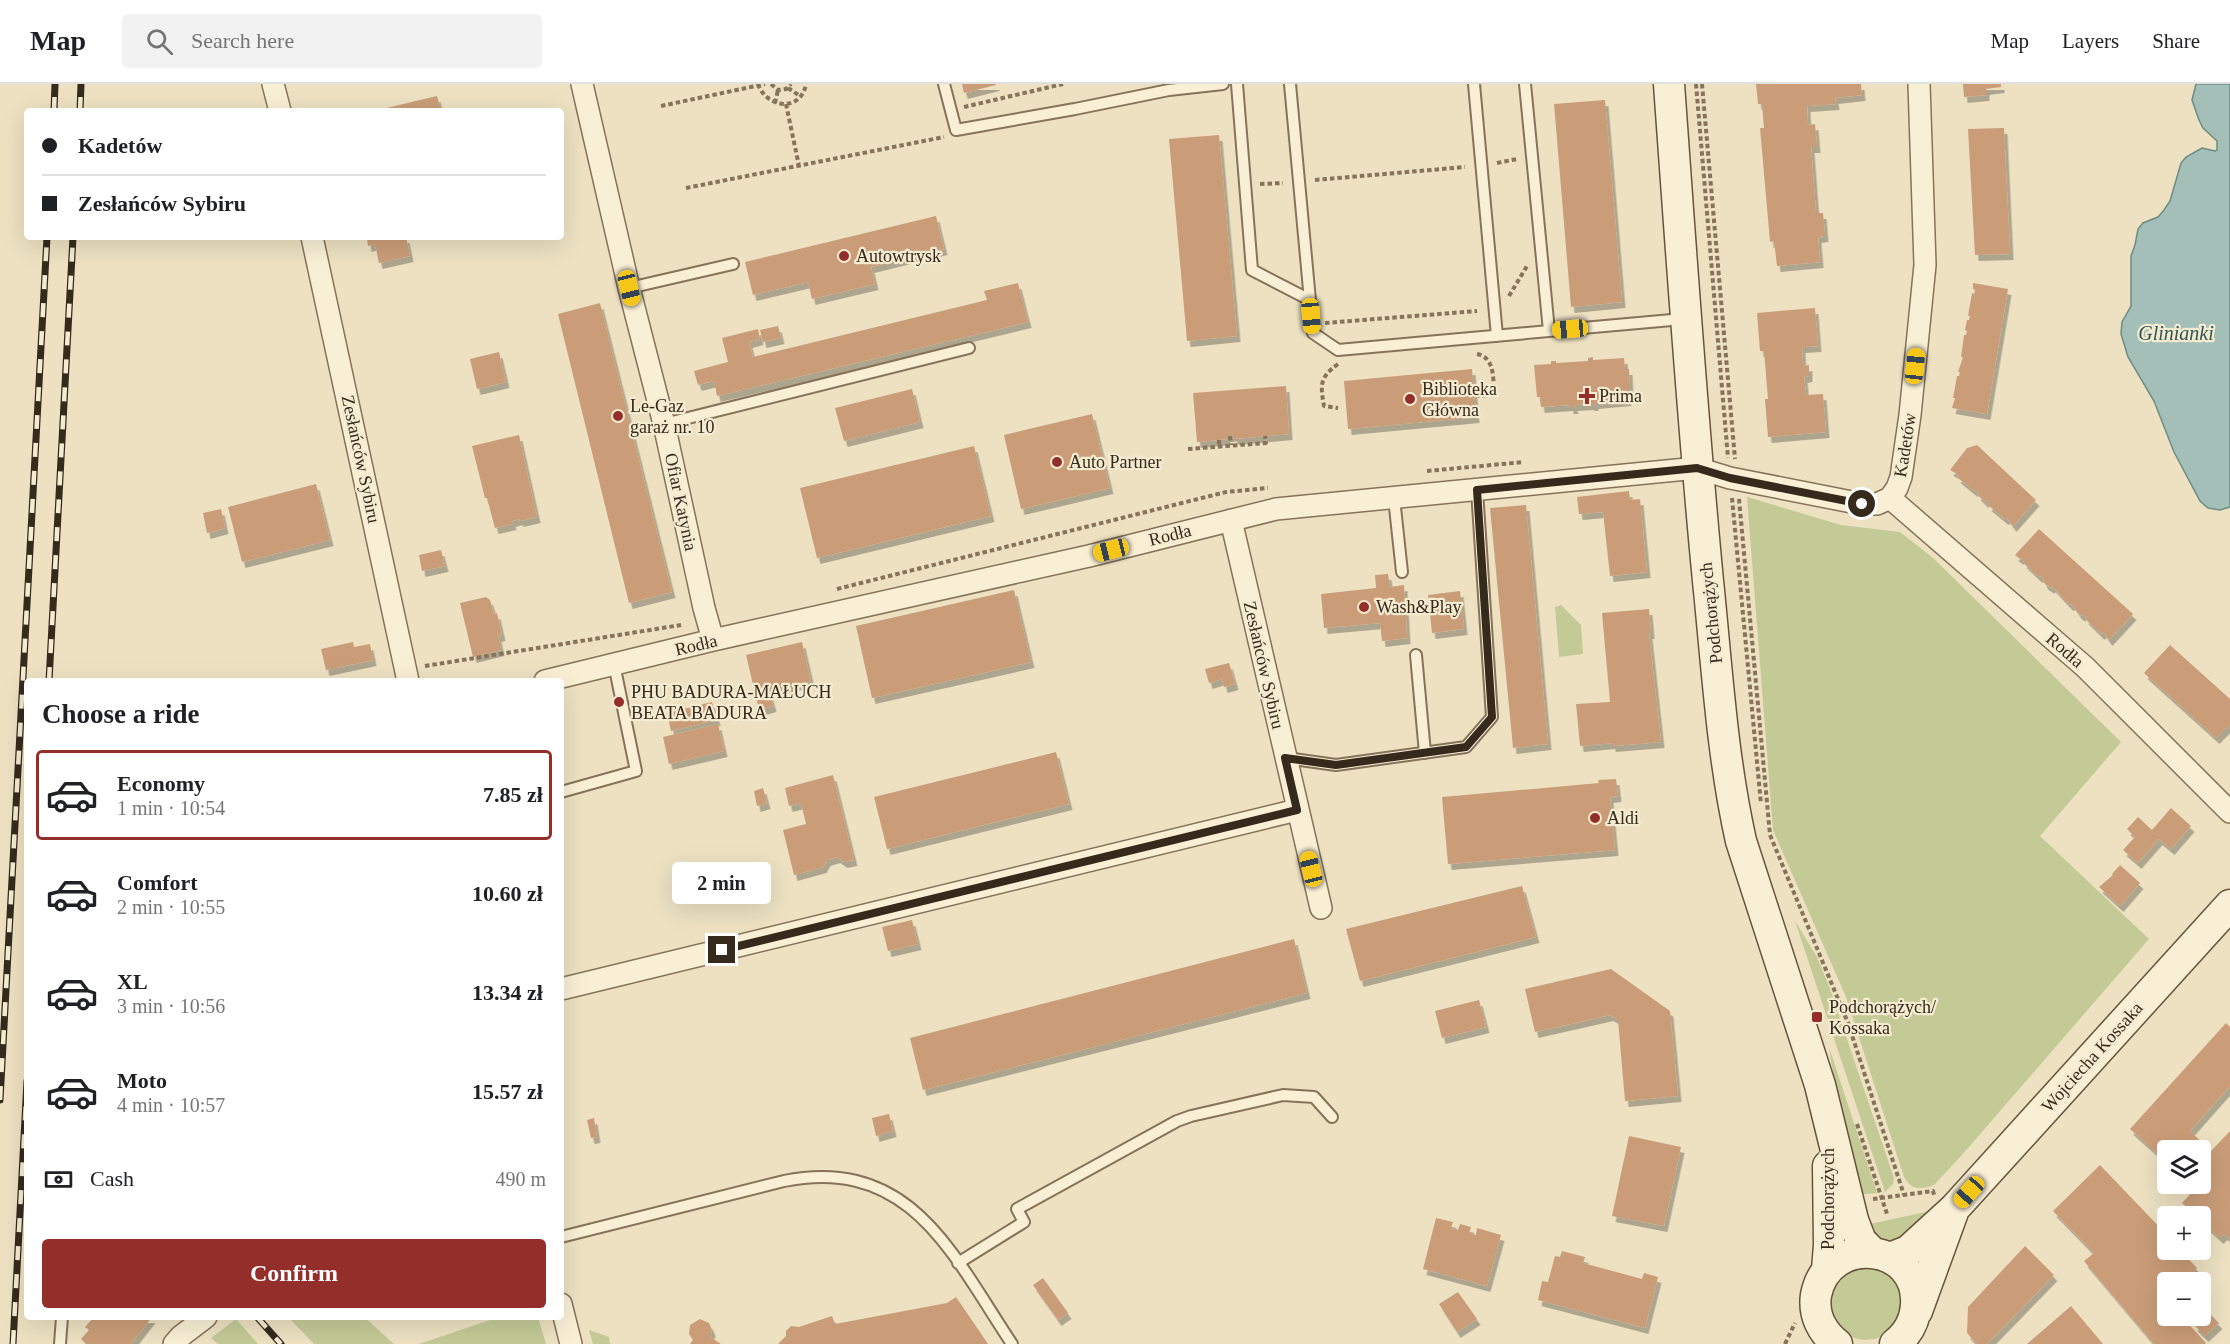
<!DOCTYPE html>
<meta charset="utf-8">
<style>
body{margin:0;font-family:Georgia,serif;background:#f2f2f2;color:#202124;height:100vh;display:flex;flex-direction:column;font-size:22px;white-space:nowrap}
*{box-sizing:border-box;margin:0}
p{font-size:20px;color:#757577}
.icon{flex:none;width:33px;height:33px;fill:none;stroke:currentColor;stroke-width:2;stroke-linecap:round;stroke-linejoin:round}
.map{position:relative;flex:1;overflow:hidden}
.sheet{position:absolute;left:24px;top:594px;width:540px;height:642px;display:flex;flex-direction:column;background:#fff;border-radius:6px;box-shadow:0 6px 24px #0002}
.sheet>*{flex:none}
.hud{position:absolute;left:24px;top:24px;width:540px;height:132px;border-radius:6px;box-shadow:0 6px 24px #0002;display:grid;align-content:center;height:132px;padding:0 18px;background:#fff}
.buttons{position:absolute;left:2157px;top:1056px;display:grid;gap:12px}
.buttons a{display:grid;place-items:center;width:54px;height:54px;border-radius:6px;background:#fff;box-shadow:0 6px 24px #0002;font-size:30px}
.end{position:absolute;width:27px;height:27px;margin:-14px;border:8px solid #362a1d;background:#fff;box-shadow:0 0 0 3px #fff}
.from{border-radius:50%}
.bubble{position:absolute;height:42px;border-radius:6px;background:#fff;box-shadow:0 6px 24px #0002;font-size:20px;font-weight:700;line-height:42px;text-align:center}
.car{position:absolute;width:18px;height:36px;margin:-18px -9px;border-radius:8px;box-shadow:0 0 4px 2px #0007;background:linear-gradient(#f5c518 24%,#345 0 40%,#f5c518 0 76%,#345 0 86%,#f5c518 0)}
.hud b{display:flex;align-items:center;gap:21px;height:57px;font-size:22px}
.hud b+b{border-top:2px solid #e0e0e0}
.hud i{width:15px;height:15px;background:#202124}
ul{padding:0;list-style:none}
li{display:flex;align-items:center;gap:18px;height:90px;margin:0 12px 9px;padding:0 6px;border:3px solid transparent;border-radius:6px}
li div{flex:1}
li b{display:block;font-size:22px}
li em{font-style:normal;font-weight:700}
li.on{border-color:#942e2b}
li>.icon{width:54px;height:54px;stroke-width:1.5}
h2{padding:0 18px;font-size:27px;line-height:72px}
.pay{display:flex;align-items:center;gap:15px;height:66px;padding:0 18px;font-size:22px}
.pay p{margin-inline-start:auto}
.action{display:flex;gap:12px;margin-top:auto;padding:12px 18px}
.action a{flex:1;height:69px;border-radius:6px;background:#942e2b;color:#fff;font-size:24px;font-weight:700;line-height:69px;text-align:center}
header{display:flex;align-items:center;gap:36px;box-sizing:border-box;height:84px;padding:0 30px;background:#fff;border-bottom:2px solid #e0e0e0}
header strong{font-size:28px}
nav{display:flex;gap:33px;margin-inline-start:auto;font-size:21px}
.search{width:420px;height:54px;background:#f2f2f2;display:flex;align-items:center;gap:15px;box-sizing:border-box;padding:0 21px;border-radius:6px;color:#757577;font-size:22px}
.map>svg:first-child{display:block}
.green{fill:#c3ca96}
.water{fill:#a4bfb8;stroke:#6b8d86;stroke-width:1.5}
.building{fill:#ca9d78;filter:url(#shadow)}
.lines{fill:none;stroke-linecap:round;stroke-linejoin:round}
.lane-casing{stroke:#867359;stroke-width:14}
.street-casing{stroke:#867359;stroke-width:24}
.secondary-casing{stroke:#68543d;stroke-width:33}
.path{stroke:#867359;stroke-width:4;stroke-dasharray:4.5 3;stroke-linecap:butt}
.lane{stroke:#f8efd5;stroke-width:10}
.street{stroke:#f8efd5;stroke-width:21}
.secondary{stroke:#f8efd5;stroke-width:30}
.rail-casing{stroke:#362a1d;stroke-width:7}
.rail{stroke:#f4ebd1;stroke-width:4.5;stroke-dasharray:14;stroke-linecap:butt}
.route{stroke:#362a1d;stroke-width:8}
.poi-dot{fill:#942e2b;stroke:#f4ebd1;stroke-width:2}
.labels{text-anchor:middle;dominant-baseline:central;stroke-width:4.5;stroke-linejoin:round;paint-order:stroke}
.poi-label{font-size:18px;fill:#362a1d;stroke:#f4ebd1;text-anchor:start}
.street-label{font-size:18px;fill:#362a1d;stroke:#f4ebd1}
.water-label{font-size:20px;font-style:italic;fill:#2d5654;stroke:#f4ebd1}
</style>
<header>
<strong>Map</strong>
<div class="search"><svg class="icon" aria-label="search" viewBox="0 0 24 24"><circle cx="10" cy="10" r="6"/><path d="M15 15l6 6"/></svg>Search here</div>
<nav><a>Map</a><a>Layers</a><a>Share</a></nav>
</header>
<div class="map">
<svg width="2230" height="1260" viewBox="0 0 2230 1260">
<defs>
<filter id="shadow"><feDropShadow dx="3.5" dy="6" stdDeviation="0" flood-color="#0004"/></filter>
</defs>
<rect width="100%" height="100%" fill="#ede1c2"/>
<!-- green -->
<path class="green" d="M1747,413l94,28 59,7 33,26 188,184 -81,94 109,103 -187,216 -28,30c-14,5 -23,5 -30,-8l-58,-180 -73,-167z
M1561,521l20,20 2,29 -24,3 -4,-50z
M1795,837l22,36 12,29 65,192 -1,6 -8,8z
M1829,963l48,146 -20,2 -20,-95z
M1940,1125l-48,35 -10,-2 -17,-17z
M1830 1220a36 36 0 1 1 72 0a36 36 0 1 1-72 0Z
M294,1233h70l30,27h-80l-24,-25z
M499,1233h39l8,27h-127z
M236,1235l22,25h-40l-7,-6z
M589,1246l20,7 1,7h-17z"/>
<!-- water -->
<path class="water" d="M2196,0h34v423l-10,3 -12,-2 -8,-7 -26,-49 -20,-51 -26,-44 -7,-23 1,-12 9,-16v-50l4,-11 3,-16 5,-6 15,-6 6,-7 6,-9 11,-38 5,-6 16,-9 13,3 2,-1v-9l-14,-13 -4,-8 -7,-20z"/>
<!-- building -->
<path class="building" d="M962,0h34v1l-32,8z
M1756,0h105l1,11 -27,3 1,6 -29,2 1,19 7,-1 2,23h-6l5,66h7l2,23 -7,1 2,25 -43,4 -3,-25 -4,1 -10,-114h4l-2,-24h-4z
M1963,0h38v3l-15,2v6l-22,2z
M437,12l4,15h-63v-1z
M1605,16l17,202 -51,5 -17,-203z
M2004,44l6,126 -35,1 -7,-126z
M1219,51l18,201 -50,5 -18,-202z
M936,132l8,33 -73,18 4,17 -63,15 -4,-17 -55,13 -8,-33z
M373,153h33l4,19 -31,7 -4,-19 -7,2 -1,-7z
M1018,199l10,39 -311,74 -3,-15 -16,4 -4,-14 34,-9 -6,-24 36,-9 2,10 -11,3 4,15 234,-57 -3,-9z
M1973,199l35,6 -21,125 -35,-6 3,-10h-2l4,-22h2l1,-4h-2l5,-15h-2l3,-22h2l1,-4 -2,-1 2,-10h2l1,-4h-2l4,-23 2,1 1,-4 -2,-1z
M600,219l72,289 -43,11 -71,-289z
M1815,224l3,38 -16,1 1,19 6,-1v11l-5,1 2,18 17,-1 3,38 -58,5 -3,-38h3l-4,-48h-4l-3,-38z
M778,242l3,12 -18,4 -3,-12z
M499,268l7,30 -29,7 -7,-30z
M1593,273v3l31,-2 1,11h4l1,21h-3l1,10 -33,3v2h-4v-1l-17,1 1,3h-5v-3l-29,2 -1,-10h-3l-3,-32 17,-1v-3h5v2l32,-2v-3z
M1472,285l4,48 -128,12 -4,-48z
M1286,302l3,48 -55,5 -1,-4 -3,1h-3v3l-30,3 -4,-49z
M912,305l8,33 -76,19 -9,-33z
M1092,330l18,74 -89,21 -17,-74z
M519,351l18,82 -17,4 -1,-2 -7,2 1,3 -18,4 -8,-30h-2l-13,-52z
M1977,361l59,55 -23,26 -6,-8 -2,1 -17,-14 2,-2 -3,-3 -2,2 -8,-8 2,-1 -4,-3 -1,1 -17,-14 2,-2 -9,-5 17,-22z
M974,362l17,70 -174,42 -17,-70z
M316,400l14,56 -88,22 -14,-55z
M1629,407l1,9 10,-1 7,73 -37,4 -7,-64 -24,2 -2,-17z
M1526,421l22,239 -35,4 -23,-240z
M221,425l4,19 -18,5 -4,-20z
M2039,445l94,85 -24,26 -6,-8 -2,2 -16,-16 1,-1 -3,-3 -1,2 -4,-3 -6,-9 -2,1 -7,-7 -11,-12 -1,2 -6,-4 -2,-4 1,-1 -3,-3 -2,1 -16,-15 1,-1 -3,-3 -1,1 -5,-4z
M441,466l4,16 -23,5 -3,-16z
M1388,490l2,13 14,-2 3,53 -25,3 -2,-18 -56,5 -3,-34 55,-6 -1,-13z
M1014,506l17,72 -159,36 -16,-72z
M1460,507l4,38 -32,4 -4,-38z
M486,513l4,3 4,14 3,-1 5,22 -4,1 3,14 -28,7 -13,-54z
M1649,525l2,24h-2l12,109 -49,4v-3l-32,3 -4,-42 34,-2 -8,-89z
M353,558l1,5 16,-3 3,16 -47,10 -5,-21z
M802,558l9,39 -42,10 4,15 -14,4 -13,-55z
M2170,561l60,54v25l-14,14 -72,-65z
M1229,579l6,21 -11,3 -2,-8 -13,4 -4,-14z
M712,618l5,18 -46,11 -4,-18z
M718,640l6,27 -55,13 -6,-27z
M1056,668l13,52 -182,45 -13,-52z
M833,691l21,85 -10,2 -7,-5 -10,3 -4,7 -29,8 -11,-45 23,-6 -5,-21 -12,3 -4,-18z
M1616,695l2,17 -8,1 5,53 -167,14 -6,-67 157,-14 -1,-3z
M763,704l4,15 -10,3 -3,-15z
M2171,724l20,18 -20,23 -12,-10 -21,24 -15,-13 12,-13 -8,-8 11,-12 14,13z
M2120,781l20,18 -20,23 -21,-19 14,-12 -1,-1z
M1522,802l14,51 -176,44 -14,-52z
M912,836l6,24 -30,7 -6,-24z
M1294,855l13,54 -384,97 -13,-52z
M1611,885l59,42 8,85 -53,5 -7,-81 -8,-5 -75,17 -10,-43z
M1479,916l7,27 -44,11 -7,-27z
M2226,939l4,4v59l-40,45 21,20 19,-20v108l-6,-5 -4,4 -20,-18v-4h-3l-15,-13 13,-14 -5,-5h10v-34h-32v13l-38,-34z
M889,1030l4,17 -17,5 -4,-18z
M594,1034l3,19 -6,1 -4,-18z
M1629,1052l52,11 -17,79 -52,-10z
M2100,1081l68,71v14h12l17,18 -14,14h-15v34h20l-4,3 22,24 -1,1h-51l-70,-83 10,-8 -41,-42z
M1436,1134l17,4 -2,6 7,2 2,-6 11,3 -2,6 7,2 1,-7 24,7 -14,51 -64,-17z
M2025,1162l29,29 -67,69h-10l-10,-11 1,-26z
M1562,1167l23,6 -2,6 59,16 2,-6 14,4 -13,51 -107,-28 4,-19 6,1 7,-26 5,1z
M1043,1194l25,35 -10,7 -25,-35z
M1458,1208l19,27 -20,13 -18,-28z
M956,1213l32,47h-210l8,-8v-5l5,-5 8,1 33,-11 3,8 112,-21z
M2071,1222l32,38h-76z
M2208,1228l11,11 -14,13 -11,-11z
M94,1233h58l-21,27h-45l-5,-5 8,-9 -4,-3z
M700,1235l9,4 3,7 -2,7 11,7h-31l3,-4 -4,-6 1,-9z"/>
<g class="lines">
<!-- lane casing -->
<g class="lane-casing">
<path id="lane" d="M944,0l12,46 119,-21 94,-19 54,-6
M1237,0l15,186 58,30
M1290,0l23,249 25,17 345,-31
M1474,0l23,252
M1525,0l24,247
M629,204l104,-24
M664,340l305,-76
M1394,414l8,74
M1416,571l9,98
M1286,674l50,7 130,-18 26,-30 -15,-227
M561,708l75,-21 -22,-107
M561,1153l223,-56c127,-25 168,73 228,163
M958,1179l66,-41 -7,-13 160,-88 14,-5 92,-21 31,2 18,20
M60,1260l2,-27"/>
</g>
<!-- street casing -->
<g class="street-casing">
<path id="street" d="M273,0l7,27
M582,0l47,204 35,136 40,184 9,32
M312,153l96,444
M1890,414l195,169 145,145
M1231,436l90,388
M545,597l168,-41 376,-84 187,-47 421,-41 33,10 132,26h15l13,-6 7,-10 4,-11 9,-62 15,-150 -6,-181
M561,905l736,-179
M561,1220l10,40
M174,1260l7,-8 25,-19"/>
</g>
<!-- secondary casing -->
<g class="secondary-casing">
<path id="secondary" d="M1669,0c12,166 23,332 39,497 9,87 14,175 33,260l79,244 33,135 8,21 11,11
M1890,1174l18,-7 46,-42 276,-304
M1827,1186l2,-25 -1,-79
M1917,1227l36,-99
M1837,1260c-15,-12 -24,-29 -21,-49 12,-62 104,-53 100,10 -1,16 -8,29 -21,39"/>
</g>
<!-- path -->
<path class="path" d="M758,0c9,25 43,28 48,0
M771,0l7,6 8,-1 5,-5
M1696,0l32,374
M1702,0l33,375
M788,4l12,8
M775,19l3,-13
M786,20l13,62
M661,22l104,-22
M964,23l99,-23
M1497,79l20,-4
M1315,96l150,-13
M1260,100l23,-1
M686,104l258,-51
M1509,212l18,-30
M1325,239l152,-12
M1477,270c16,3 16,20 17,34l-5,7 -11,1
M1338,280c-18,13 -18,20 -14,42l14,2
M1230,352l1,9
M1219,356v6
M1188,365l78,-6 -1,-7
M1427,387l97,-9
M1732,414l29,306
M1739,415l31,336 78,188 56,172
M837,505l389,-97 42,-4
M425,582l256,-41
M1857,1040l30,90
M1873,1115l60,-8 1,4
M1785,1260l10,-21"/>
<!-- lane -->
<use href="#lane" class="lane"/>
<!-- street -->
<use href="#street" class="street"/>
<!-- secondary -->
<use href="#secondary" class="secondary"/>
<!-- rail casing -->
<g class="rail-casing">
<path id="rail" d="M54,27l1,-27
M80,27l1,-27
M49,597l24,-444
M0,1016l47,-863
M257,1233l24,27
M13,1260l14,-263"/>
</g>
<!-- rail -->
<use href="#rail" class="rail"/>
</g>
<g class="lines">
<!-- route -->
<path class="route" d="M722,866l575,-140 -12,-52 51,7 130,-18 26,-30 -15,-227 220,-22 33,10 132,26"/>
</g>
<!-- markers -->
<g class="poi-dot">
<circle cx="844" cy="172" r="6"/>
<path d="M1584 303h6v6h6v6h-6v6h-6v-6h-6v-6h6z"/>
<circle cx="1410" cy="315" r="6"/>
<circle cx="618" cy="332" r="6"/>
<circle cx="1057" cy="378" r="6"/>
<circle cx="1364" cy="523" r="6"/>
<circle cx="619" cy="618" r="6"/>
<circle cx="1595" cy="734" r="6"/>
<rect x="1811" y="927" width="12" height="12" rx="3"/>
</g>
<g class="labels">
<!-- poi labels -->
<g class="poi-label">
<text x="856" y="172">Autowtrysk</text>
<text x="1422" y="305">Biblioteka<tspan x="1422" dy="21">Główna</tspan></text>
<text x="1599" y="312">Prima</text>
<text x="630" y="322">Le-Gaz<tspan x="630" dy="21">garaż nr. 10</tspan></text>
<text x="1069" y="378">Auto Partner</text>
<text x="1376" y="523">Wash&amp;Play</text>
<text x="631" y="608">PHU BADURA-MAŁUCH<tspan x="631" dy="21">BEATA BADURA</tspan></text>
<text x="1607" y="734">Aldi</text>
<text x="1829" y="923">Podchorążych/<tspan x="1829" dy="21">Kossaka</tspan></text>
</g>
<!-- street labels -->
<g class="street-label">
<text transform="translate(1905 361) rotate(-81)">Kadetów</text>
<text transform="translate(361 375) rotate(78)">Zesłańców Sybiru</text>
<text transform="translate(681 418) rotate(78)">Ofiar Katynia</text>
<text transform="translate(1170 451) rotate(-14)">Rodła</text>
<text transform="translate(1711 529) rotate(-96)">Podchorążych</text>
<text transform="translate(696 561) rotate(-13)">Rodła</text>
<text transform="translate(2065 566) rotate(41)">Rodła</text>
<text transform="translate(1264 581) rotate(77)">Zesłańców Sybiru</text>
<text transform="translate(2092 973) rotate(-48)">Wojciecha Kossaka</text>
<text transform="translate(1828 1115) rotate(-90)">Podchorążych</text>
</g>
<!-- water labels -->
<g class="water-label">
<text x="2176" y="249">Glinianki</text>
</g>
</g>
</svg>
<div class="buttons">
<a><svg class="icon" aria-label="layers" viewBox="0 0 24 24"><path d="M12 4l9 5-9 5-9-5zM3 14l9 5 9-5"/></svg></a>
<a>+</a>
<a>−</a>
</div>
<i class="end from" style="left:1862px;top:420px"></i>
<i class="end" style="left:722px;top:866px"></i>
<div class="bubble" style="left:672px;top:778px;width:99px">2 min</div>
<i class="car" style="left:629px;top:204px;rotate:166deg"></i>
<i class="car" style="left:1311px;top:232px;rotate:175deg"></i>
<i class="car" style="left:1570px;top:245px;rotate:265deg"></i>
<i class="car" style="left:1915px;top:282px;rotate:6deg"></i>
<i class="car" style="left:1111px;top:466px;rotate:256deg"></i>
<i class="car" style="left:1311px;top:785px;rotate:346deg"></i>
<i class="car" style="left:1969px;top:1108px;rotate:222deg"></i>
<div class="hud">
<b><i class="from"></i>Kadetów</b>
<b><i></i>Zesłańców Sybiru</b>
</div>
<section class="sheet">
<h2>Choose a ride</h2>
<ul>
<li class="on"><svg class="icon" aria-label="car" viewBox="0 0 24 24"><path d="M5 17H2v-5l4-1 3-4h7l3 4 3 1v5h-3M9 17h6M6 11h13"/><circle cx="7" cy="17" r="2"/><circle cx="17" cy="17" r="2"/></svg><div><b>Economy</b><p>1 min · 10:54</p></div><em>7.85 zł</em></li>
<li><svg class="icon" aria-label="car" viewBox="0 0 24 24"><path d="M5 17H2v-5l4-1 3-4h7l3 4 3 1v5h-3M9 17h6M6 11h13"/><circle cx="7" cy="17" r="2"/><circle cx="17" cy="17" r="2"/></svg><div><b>Comfort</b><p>2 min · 10:55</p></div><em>10.60 zł</em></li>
<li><svg class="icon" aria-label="car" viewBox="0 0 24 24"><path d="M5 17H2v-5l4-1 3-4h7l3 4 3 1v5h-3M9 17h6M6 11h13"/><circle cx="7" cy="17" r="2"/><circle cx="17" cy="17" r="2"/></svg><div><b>XL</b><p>3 min · 10:56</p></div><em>13.34 zł</em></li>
<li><svg class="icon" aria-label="car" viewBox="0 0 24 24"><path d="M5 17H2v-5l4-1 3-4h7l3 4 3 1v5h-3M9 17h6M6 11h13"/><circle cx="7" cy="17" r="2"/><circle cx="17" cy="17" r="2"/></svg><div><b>Moto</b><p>4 min · 10:57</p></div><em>15.57 zł</em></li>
</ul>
<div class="pay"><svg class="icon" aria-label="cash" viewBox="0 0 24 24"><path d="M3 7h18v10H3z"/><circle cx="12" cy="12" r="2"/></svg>Cash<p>490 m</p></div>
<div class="action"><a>Confirm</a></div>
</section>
</div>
